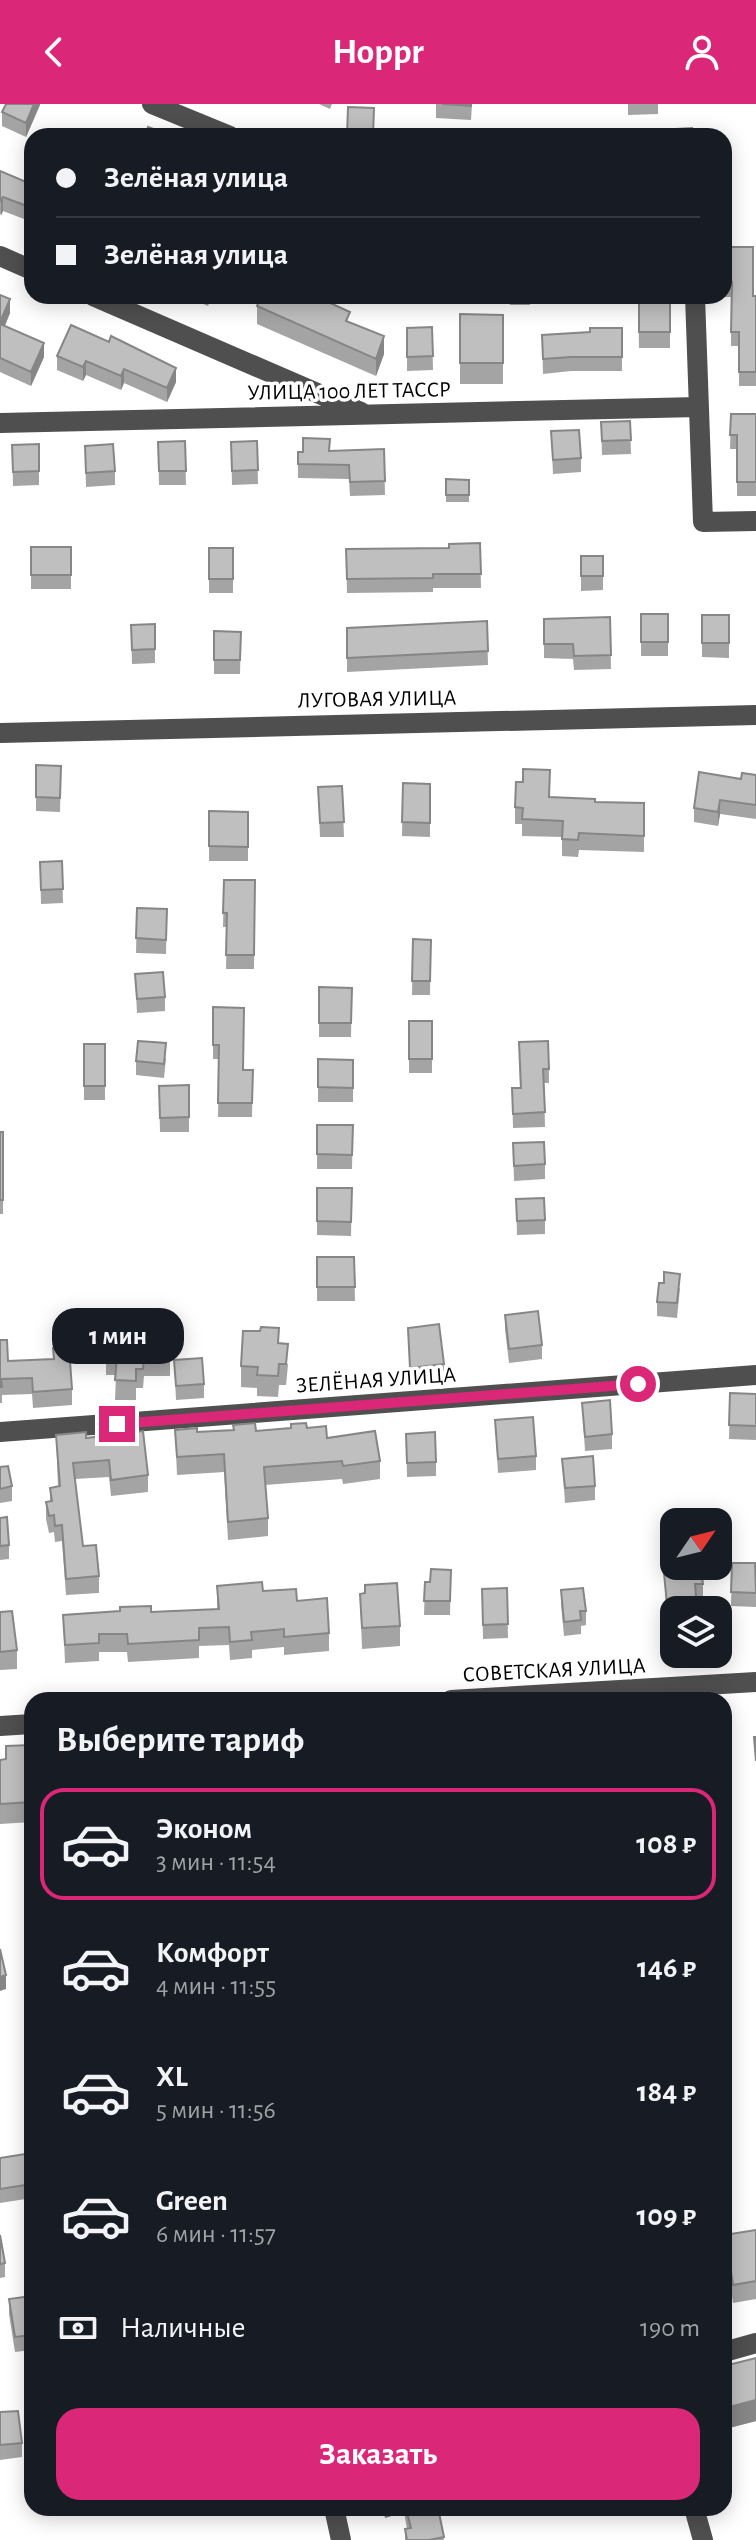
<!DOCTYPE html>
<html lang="ru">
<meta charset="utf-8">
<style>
body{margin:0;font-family:"Alegreya Sans",sans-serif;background:#20242c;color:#f1f3f6;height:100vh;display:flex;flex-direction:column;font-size:30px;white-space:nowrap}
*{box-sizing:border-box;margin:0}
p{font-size:26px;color:#9ea1a6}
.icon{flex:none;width:44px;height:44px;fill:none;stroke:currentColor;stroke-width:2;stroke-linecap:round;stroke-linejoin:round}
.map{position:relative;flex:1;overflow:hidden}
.drawer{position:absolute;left:24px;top:1588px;width:708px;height:824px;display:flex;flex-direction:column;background:#171b24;border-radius:24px;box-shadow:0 4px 20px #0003}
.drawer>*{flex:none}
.guide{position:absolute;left:24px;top:24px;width:708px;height:176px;border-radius:24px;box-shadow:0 4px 20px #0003;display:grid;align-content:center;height:176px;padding:0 32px;background:#171b24}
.needle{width:52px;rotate:55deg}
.buttons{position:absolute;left:660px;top:1404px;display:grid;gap:16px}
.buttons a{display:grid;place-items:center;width:72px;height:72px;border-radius:16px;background:#171b24;box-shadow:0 4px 20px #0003;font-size:40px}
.end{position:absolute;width:36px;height:36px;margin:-18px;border:10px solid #db2777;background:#fff;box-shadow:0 0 0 4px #fff}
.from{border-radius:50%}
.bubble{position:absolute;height:56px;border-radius:24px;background:#171b24;box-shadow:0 4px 20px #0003;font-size:26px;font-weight:600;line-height:56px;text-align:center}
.guide b{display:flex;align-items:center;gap:28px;height:76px;font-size:30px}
.guide b+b{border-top:2px solid #363941}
.guide i{width:20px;height:20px;background:#f1f3f6}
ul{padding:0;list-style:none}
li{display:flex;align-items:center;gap:24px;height:112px;margin:0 16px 12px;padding:0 16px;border:4px solid transparent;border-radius:24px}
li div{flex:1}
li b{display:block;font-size:30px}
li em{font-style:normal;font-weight:600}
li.selected{border-color:#db2777}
li>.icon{width:72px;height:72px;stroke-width:1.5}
h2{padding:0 32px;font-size:36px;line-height:96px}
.pay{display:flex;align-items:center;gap:20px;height:88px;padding:0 32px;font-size:30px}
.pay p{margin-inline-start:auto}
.cta{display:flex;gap:16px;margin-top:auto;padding:16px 32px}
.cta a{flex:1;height:92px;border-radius:24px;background:#db2777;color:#fff;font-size:32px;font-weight:600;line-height:92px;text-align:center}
header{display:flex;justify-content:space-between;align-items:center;height:104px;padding:0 32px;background:#db2777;color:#fff;font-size:36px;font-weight:600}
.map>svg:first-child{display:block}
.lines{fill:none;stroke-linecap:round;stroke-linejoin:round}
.minor{stroke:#4f4f4f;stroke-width:20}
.wall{fill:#a4a4a4}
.shaded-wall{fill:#868686}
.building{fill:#bfbfbf;stroke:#868686;stroke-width:2}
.route{stroke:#db2777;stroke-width:10}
.labels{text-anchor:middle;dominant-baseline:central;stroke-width:7;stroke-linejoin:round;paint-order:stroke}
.street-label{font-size:22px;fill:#000;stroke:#fff}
</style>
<header><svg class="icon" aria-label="back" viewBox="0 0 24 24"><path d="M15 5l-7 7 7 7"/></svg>Hoppr<svg class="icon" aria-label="person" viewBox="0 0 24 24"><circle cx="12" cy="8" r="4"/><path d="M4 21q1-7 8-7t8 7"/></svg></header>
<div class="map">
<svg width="756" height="2436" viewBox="0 0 756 2436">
<rect width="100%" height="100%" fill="#fff"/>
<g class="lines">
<!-- minor -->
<path class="minor" d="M152,0l78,32
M0,152l32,14
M93,192l268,116
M695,192l8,226 53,-1
M0,319l699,-16
M0,629l756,-18
M0,1328l756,-57
M451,1596l305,-18
M0,1622l32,-2
M724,2248l32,-9
M334,2404l7,32
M694,2404l9,32"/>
</g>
<!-- wall -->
<path class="wall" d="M40,0l-14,33 -24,-11v-14z
M319,0h13l-2,5z
M436,0h36l-1,16 -35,-2z
M628,0h30v10l-30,1z
M0,67l26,11h6v40l-29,-11 -3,4z
M725,143l28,49h3v90h-17v-40h-8v-49h-6z
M0,191l10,18 -5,13 39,31 -13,29 -31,-14z
M184,192h28l-4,10z
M509,192h21v9h-20z
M638,192h32v52h-31z
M257,202l93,17 34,31 -8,22 -119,-52z
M460,210l43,1v69h-43z
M71,221l105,57 -9,20 -43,-19 -3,7 -35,-15 -3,6 -26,-11v-14z
M432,223l1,43 -26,1v-43z
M622,224v43h-51l-28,3 -1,-39 48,-3z
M731,310h25v82h-19v-47h-7z
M630,317l1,33 -29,1 -1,-33z
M551,327l30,27v14l-28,2z
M185,337l1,44h-27l-1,-43z
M257,337l1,43 -26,1 -1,-43z
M39,340v41l-26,1 -1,-41z
M85,342l30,25v14l-29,2z
M384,345l1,46 -35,1 -1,-17 -51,-1v-26z
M446,375l23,1v22h-23z
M480,439l1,45h-48v4l-86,1 -1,-44 103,-1z
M31,443h40v42h-40z
M209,444h24v45h-24z
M581,452h22v34l-22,1z
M641,510h27v42h-27z
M702,511h27v43l-27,-1z
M610,513l1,52 -37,1 -1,-11 -29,-1v-39z
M487,517l1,44 -141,7v-44z
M155,520v39l-23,1 -1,-39z
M214,527l27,1 -1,42h-26z
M36,661l25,1 -1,46 -24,-1z
M756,671v44l-36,-5 -2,12 -24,-4v-14l47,-29z
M523,678l27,15 45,5 49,1v49l-65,-2 -1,7 -16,-1v-19l-40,-1v-12h-7v-17z
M403,679l27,1v53l-28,-1z
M342,682l2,51h-24l-2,-50z
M209,707l39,1v49h-39z
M62,757l1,42 -22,1 -1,-42z
M224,776h31l-1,89h-28l1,-42h-4z
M137,804l30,1 -1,45 -30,-1z
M413,835l18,1 -1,55h-18z
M135,870l30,23v14l-28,2z
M319,883l33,1 -1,49h-32z
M213,903l30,63h10l-1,47h-34l1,-58h-6z
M409,917h23v52h-23z
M519,938l30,27v14h-5l1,44 -32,1 -1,-40h8z
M84,940h21v56h-21z
M166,954l-2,20 -28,-3v-14z
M318,955l35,1v42h-35z
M189,981v47h-29l-1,-46z
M317,1021h36l-1,44h-35z
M0,1028h3v82h-3z
M513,1039l32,21v15l-31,2z
M317,1084h35l-1,48 -34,-1z
M516,1095l29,21v14l-28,1z
M317,1153h37l1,44h-38z
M680,1184l-3,30 -20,-2v-14z
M505,1211l37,30v14l-33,4 -4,-34z
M170,1222v50h-26l-1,12h-7v12h-21l1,-25h-10v-19l8,-17z
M408,1224l36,36v14l-34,4z
M0,1236l8,21 45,-2v-11l19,41v16l-39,3 -1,-14 -30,1v8h-2z
M279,1239l9,22 -2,20h-7l-1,12 -21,-1v-8l-16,-1v-21z
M174,1256l30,24v14l-28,2z
M730,1289l26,1v46l-27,-1z
M582,1299l30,31v15l-27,2z
M495,1316l41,36v14l-38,3z
M307,1324l20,10 53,23v18l-37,5 -1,-5 -77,6 3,33v18l-40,4 -4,-68 -47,3 -2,-45 22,2 59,-1z
M406,1330l30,28v14l-29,1z
M56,1331l30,3 62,37v17l-37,4 -2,-19 -34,2 8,67 16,30v17l-33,2 -4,-54 -7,1 -1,-10 -5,1 -3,-14v-17h4v-14l8,-1z
M562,1355l33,27v14l-30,3z
M0,1363l12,19v15l-12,2z
M0,1414l9,27v14l-9,1z
M732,1459l24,10v34l-25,-1z
M451,1466l-1,45h-26l1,-33h5z
M664,1469l39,11v14h-7l-22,12v19h-6z
M217,1482l46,5 34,10 32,32v18l-45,4v-8l-32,3v8l-22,2 -1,-15 -30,1v12l-71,4 -1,-10h-28v9l-34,2 -2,-48 154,-6z
M507,1484l1,50 -25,1 -1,-50z
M561,1486l25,21v14l-5,1v8l-17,2 -3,-32z
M360,1490l40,32v20l-38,3z
M0,1508l17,38v19l-17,1z
M32,1641v77l-32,2v-64l6,-1v-13z
M724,1925l7,49v21h-7z
M32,2049v45l-32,5v-45z
M756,2126v69l-23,4 -3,-20 -6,1v-49z
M0,2131l5,28v14l-5,1z
M32,2192v54l-17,2 -6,-38v-15z
M756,2254v63l-27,7 -5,-18v-44z
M0,2308l22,31v14l-22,3z
M382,2404h56l6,32h-39v-11h2l-3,-17 -19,6z"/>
<!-- shaded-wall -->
<path class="shaded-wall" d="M34,0h6v1l-14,32v-14z
M3,93v14l-2,5v-15z
M10,195v14l-10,23v-14z
M384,232v18l-8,22v-17z
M44,239v14l-13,29v-14z
M86,257v14l-3,6v-14z
M176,264v14l-9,20v-14z
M124,265v14l-3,7v-14z
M720,696v14l-2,12v-14z
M6,1871v14l-6,2v-14z
M756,2296v21l-27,7v-21z
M385,2404h19v4l-19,6z"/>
<!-- building -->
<path class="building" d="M6,0h28l-8,19 -24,-11z
M442,0h29v2z
M348,3l26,1 -1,28h-26z
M148,23l25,9h-28z
M692,24v8h-33v-6z
M531,26v6h-30v-3z
M436,28v4h-53l1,-2z
M0,67l26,11v-2l6,2v26l-29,-11 -3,4z
M725,143h28v49h3v76h-17v-40h-8l1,-50h-7z
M0,191l10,4 -10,23z
M261,192h54l35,16 -4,9 38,15 -8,23 -119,-53z
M510,192h20v2h-20z
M639,192h31v36h-31z
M460,210l43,1v48h-43z
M0,220l44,19 -13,29 -31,-14z
M71,221l38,17 2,-6 65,32 -9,20 -43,-19 -3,7 -35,-15 -3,6 -26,-11z
M432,223l1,29 -26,1v-29z
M590,224h32v29h-51l-28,2 -1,-24 48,-3z
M731,310h25v68h-19v-47h-7z
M630,317l1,19 -29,1 -1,-19z
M579,326l2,28 -28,2 -2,-29z
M303,334l27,1 -1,12 55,-2 1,32 -35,1 -1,-17 -51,-1v-12h5z
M185,337l1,30h-27l-1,-29z
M257,337l1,29 -26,1 -1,-29z
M39,340v27l-26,1 -1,-27z
M113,340l2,27 -29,2 -1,-27z
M446,375l23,1v15h-23z
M480,439l1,31h-48v4l-86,1 -1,-30 103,-1v-4z
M31,443h40v28h-40z
M209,444h24v31h-24z
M581,452h22v20h-22z
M641,510h27v28h-27z
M702,511h27v28h-27z
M610,513l1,38 -37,1 -1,-12h-29v-25z
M487,517l1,30 -141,7v-30z
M155,520v25l-23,1 -1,-25z
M214,527l27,1 -1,28h-26z
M36,661l25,1 -1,32 -24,-1z
M523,665l27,1 -1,27 46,2v3l49,1v33l-65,-3 -1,7 -16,-1 1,-18 -41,-2 1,-11 -8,-1 1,-25h7z
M699,668l42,7 1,-6 14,2v30l-36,-5 -2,12 -24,-4z
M403,679l27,1v39l-28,-1z
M342,682l2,36 -24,1 -2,-36z
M209,707l39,1v35l-39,-1z
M62,757l1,28 -22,1 -1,-28z
M224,776h31l-1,75h-28l1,-42h-4z
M137,804l30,1 -1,31 -30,-2z
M413,835l18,1 -1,41h-18z
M163,868l2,25 -28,2 -2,-25z
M319,883l33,1 -1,35h-32z
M213,903l31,1 -1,62h10l-1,33h-34l1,-58h-6z
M409,917h23v38h-23z
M138,937l28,2 -2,21 -28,-3z
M548,937l1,28h-6l2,43 -32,2 -1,-26h9l-2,-46z
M84,940h21v42h-21z
M318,955l35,1v28l-35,-1z
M189,981v32l-29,1 -1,-32z
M317,1021h36l-1,30 -35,-1z
M0,1028h3v68h-3z
M544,1038l1,22 -31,2 -1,-23z
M317,1084h35l-1,34 -34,-1z
M544,1094l1,22 -28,1 -1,-22z
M317,1153h37l1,30h-38z
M664,1168l16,2 -3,29 -20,-1 2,-19h5z
M538,1207l4,34 -33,4 -4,-34z
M439,1220l5,40 -34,4 -2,-40z
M114,1221l56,1v31h-26l-1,12h-7v12l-21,-1 2,-24h-11v-17h8z
M261,1223l18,1 -1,15 10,1 -2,20h-7l-1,12 -21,-1 1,-8 -17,-1 2,-35h17z
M0,1236h7l1,21 46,-2 -1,-11 16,-1 3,42 -39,3 -1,-14 -31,1 1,8h-2z
M202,1254l2,26 -28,2 -2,-26z
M730,1289l26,1v32l-27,-1z
M610,1296l2,34 -27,3 -3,-34z
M533,1313l3,39 -38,3 -3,-39z
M255,1319l1,8 35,-3v-4l15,-1 1,5 19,-2 1,12 48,-7 5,30 -37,5 -1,-5 -78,6 4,51 -40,4 -4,-68 -47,3 -2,-27 22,-2v4l37,-2 -1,-5z
M143,1327l5,44 -37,5 -2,-20 -36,3 10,83 13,-1 3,31 -33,3 -4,-54 -7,1 -1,-11 -5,1 -3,-14 6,-1 -2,-13 10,-2 -4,-51 30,-3v6z
M435,1328l1,30 -29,1 -1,-29z
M593,1352l2,30 -30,2 -3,-29z
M8,1362l4,20 -12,3v-22z
M7,1413l2,28 -9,1v-28z
M732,1459h23l1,30 -25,-1z
M431,1465l20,1 -1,31h-26l1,-19h5z
M701,1466l2,14h-8l2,26h-23v4l-6,1 -4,-42z
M262,1478l1,9 33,-2 1,12 30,-3 2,35 -45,4v-8l-33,3 1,8 -22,2 -1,-15 -30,1v12l-71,4 -1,-10h-28v9l-34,2 -2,-30 57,-4v-4l31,-1v6l68,-3 -2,-23z
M397,1479l3,43 -38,2 -2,-34 5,-1v-8z
M507,1484l1,36 -25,1 -1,-36z
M583,1484l3,23h-6l1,9 -17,2 -3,-32z
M12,1507l5,39 -17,2v-40z
M754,1633h2v24z
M32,1641v57l-32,2v-44l6,-1v-13z
M0,1845l6,26 -6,2z
M724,1925h5l2,49h-7z
M32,2049v31l-32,5v-31z
M756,2126v51l-23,4 -3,-20 -6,1v-16h2l-2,-15z
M0,2131l5,28 -5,1z
M32,2192v39l-17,2 -6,-38z
M756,2254v42l-27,7 -5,-18v-23z
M18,2307l4,32 -22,2v-33z
M406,2404h32l6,29 -15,3h-22l-2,-11 6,-1z"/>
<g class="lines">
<!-- route -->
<path class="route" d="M117,1320l521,-40"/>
</g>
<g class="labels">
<!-- street labels -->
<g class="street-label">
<text transform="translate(349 287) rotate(-1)">УЛИЦА 100 ЛЕТ ТАССР</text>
<text transform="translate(377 595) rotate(-1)">ЛУГОВАЯ УЛИЦА</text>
<text transform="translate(376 1276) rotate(-4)">ЗЕЛЁНАЯ УЛИЦА</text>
<text transform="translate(554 1566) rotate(-3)">СОВЕТСКАЯ УЛИЦА</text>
</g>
</g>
</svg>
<div class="buttons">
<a><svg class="needle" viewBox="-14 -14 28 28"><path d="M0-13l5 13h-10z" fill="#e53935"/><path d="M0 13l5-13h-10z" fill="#9ea1a6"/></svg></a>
<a><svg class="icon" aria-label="layers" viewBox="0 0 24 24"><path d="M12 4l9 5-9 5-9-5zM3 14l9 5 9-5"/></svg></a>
</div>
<i class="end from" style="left:638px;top:1280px"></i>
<i class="end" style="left:117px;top:1320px"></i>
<div class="bubble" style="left:52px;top:1204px;width:132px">1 мин</div>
<div class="guide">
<b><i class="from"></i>Зелёная улица</b>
<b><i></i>Зелёная улица</b>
</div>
<section class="drawer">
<h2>Выберите тариф</h2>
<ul>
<li class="selected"><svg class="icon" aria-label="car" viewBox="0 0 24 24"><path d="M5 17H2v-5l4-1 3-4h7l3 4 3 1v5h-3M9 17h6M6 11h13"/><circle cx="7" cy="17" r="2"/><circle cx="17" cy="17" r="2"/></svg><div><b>Эконом</b><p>3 мин · 11:54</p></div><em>108 ₽</em></li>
<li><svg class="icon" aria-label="car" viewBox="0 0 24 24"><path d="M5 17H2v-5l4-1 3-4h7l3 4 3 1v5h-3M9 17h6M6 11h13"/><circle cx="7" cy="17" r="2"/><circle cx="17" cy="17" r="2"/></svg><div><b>Комфорт</b><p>4 мин · 11:55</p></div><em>146 ₽</em></li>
<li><svg class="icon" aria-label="car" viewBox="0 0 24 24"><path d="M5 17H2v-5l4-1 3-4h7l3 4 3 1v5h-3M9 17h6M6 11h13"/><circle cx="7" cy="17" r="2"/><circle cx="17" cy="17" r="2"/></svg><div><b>XL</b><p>5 мин · 11:56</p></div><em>184 ₽</em></li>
<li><svg class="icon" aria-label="car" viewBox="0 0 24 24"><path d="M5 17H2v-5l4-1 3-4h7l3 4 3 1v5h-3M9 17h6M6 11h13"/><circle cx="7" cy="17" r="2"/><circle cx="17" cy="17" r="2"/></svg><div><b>Green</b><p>6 мин · 11:57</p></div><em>109 ₽</em></li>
</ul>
<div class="pay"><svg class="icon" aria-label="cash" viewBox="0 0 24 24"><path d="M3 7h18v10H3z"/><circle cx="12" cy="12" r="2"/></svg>Наличные<p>190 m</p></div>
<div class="cta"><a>Заказать</a></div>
</section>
</div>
